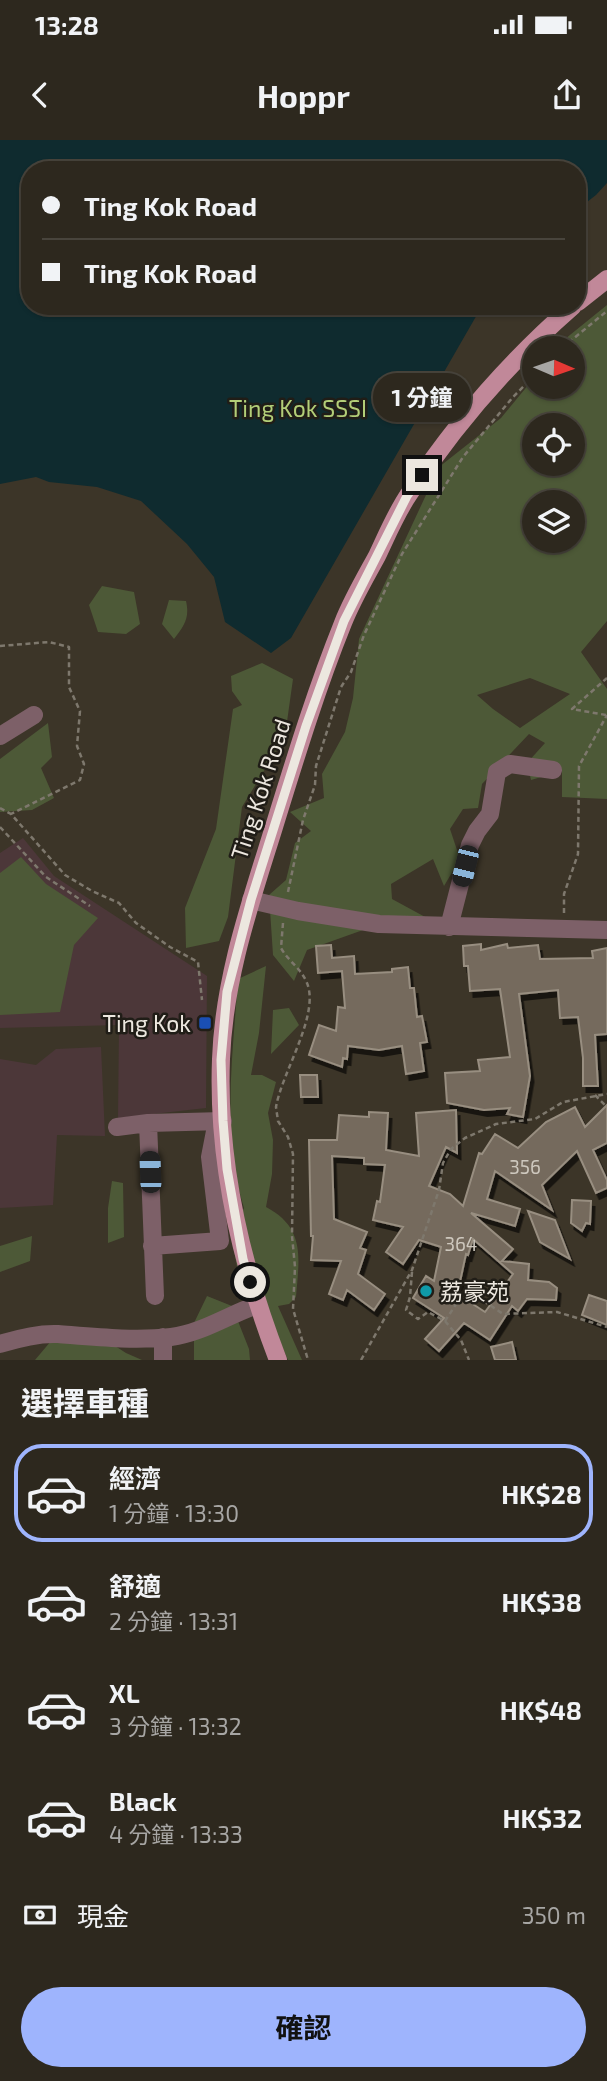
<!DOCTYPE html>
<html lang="zh-TW">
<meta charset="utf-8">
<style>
body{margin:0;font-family:"Exo 2","Noto Sans TC",sans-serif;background:#353027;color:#f1f3f6;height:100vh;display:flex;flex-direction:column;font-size:26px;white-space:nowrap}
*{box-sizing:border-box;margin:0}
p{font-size:23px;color:#a7a6a4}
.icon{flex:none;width:38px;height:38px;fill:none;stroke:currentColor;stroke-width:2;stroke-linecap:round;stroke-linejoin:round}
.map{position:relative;height:1220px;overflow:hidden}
.details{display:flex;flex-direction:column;background:#2d281e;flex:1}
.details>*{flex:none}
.top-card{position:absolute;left:21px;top:21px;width:565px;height:154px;border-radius:28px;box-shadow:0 2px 5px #0004,0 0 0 2px #48443c;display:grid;align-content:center;height:154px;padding:0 21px;background:#2d281e}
.needle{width:46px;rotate:92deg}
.tools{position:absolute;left:522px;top:196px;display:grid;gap:14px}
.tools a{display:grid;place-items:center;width:63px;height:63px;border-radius:50%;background:#2d281e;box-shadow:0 2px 5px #0004,0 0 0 2px #48443c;font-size:35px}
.end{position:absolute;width:32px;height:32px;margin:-16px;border:9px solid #ece7df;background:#111;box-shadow:0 0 0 4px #111}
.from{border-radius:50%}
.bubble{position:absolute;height:49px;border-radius:24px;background:#2d281e;box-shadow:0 2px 5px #0004,0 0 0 2px #48443c;font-size:23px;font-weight:700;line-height:49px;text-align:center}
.car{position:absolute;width:21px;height:42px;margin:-21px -10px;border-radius:9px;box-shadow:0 0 5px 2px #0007;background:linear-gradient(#222 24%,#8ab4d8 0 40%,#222 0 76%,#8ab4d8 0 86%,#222 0)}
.top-card b{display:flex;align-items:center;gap:24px;height:66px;font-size:26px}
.top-card b+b{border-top:2px solid #48443c}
.top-card i{width:18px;height:18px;background:#f1f3f6}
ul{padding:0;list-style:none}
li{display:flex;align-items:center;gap:21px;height:98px;margin:0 14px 10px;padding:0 7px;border:4px solid transparent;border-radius:28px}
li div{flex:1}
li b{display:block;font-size:26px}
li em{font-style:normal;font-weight:700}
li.on{border-color:#9eb4fd}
li>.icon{width:63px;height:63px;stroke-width:1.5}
h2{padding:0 21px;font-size:32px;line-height:84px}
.pay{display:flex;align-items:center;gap:18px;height:77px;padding:0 21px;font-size:26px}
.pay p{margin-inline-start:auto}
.primary-button{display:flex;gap:14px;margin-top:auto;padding:14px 21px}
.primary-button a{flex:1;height:80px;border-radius:42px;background:#9eb4fd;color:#111;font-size:28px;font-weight:700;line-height:80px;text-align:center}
.status{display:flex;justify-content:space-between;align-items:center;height:49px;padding:0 35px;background:#2d281e;direction:ltr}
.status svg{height:19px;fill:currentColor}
header{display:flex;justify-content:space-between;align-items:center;height:91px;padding:0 21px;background:#2d281e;font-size:32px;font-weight:700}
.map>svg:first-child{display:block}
.commercial{fill:#4c3739}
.green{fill:#4d5937;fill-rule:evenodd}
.water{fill:#0f2b2f}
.building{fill:#746a5d;stroke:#988e80;stroke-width:2;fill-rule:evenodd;filter:url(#shadow)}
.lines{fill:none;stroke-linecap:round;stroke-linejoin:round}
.path{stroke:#7e786d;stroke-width:2.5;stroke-dasharray:5 3.5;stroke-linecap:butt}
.minor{stroke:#7d6068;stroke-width:18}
.major{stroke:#c18899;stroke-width:18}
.route{stroke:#ece7df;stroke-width:9}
.transit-dot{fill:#1a4fb4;stroke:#201d17;stroke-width:2.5}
.culture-dot{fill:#0f9aa8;stroke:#201d17;stroke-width:2.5}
.labels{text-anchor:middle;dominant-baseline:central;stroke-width:5;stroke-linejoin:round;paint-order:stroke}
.number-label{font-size:19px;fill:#cec8be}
.park-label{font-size:23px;fill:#b2ce78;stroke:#201d17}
.street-label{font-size:23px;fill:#ece7df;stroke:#201d17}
.poi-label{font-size:23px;fill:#ece7df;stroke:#201d17;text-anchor:end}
</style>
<div class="status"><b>13:28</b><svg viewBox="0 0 49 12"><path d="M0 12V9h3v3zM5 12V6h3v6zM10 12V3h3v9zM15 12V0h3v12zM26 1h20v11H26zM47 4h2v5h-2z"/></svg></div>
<header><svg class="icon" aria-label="back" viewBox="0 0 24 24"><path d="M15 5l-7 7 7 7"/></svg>Hoppr<svg class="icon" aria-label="share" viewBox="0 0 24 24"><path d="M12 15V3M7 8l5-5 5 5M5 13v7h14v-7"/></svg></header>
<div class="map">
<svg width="607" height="1220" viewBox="0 0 607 1220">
<defs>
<filter id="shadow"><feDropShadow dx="3.5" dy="6" stdDeviation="0" flood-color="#0009"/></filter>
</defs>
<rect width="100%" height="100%" fill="#3c3528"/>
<!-- commercial -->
<path class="commercial" d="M23,698l31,38 153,100 -1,132 -88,10 1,-93 -119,3v-175z
M101,907l4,89 -48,-1 -4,70 -53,3v-149l36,6 20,-16z"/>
<!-- green -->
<path class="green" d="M607,165v316l-26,31 26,37v110l-45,-2v-26l-31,9 -4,-17 18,-20 -16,-9 -47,50 -4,24 -15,1 -13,20 10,30 -16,27 -11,-27 -42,25 1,15 35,19 5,14 -69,-2 -56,20 -13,31 -21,-26 -4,-60 17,-15 9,-37 16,-12 -21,-19 34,-14 -2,-24 23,-42 8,-34 6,-59 80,-172 62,-49 33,-40v9h38v-39h-14l7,-9zM534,285h38v39h-38zM534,362h38v39h-38zM530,538l40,16 -50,34 -27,-19 -16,-14z
M102,446l32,6 6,32 -14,10 -28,-2 -9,-27z
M169,460l17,1c4,17 -2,25 -12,38l-12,-15z
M262,523l31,16 -8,57 -43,71 -14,110 -9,24 -33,7 -1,-40 31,-79 17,-120 9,-4 -10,-14 -1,-15z
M48,583l4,34 -11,11 13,30 -22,12 -32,2v-53z
M21,717l25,27 52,34 -24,27 -14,67 -60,3v-142z
M266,826l-7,67 -8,42h11l14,7 -8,31 5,27 -1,34 -6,33c40,21 33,52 30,90l-7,7 -11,2 24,54h-14l-27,-63 -10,-31 -14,1 -6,-34 13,-25c-23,-73 -11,-154 -6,-229z
M289,868l10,17 -28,29 2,-44z
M112,1041l11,2 1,54 -16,6v-35z
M32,1096l-2,25 -30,11v-26z
M207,1156l25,10 17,43 1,11h-56v-37z
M87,1188l39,25 16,7h-107l16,-19z"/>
<!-- water -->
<path class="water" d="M0,0h607v43l-11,12 -18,14v-39h-548v136h452l-191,332 -20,15 -46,-31 -11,-45 -27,-33 -46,-43 -44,-14 -48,-5 -13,-5 -36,7z"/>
<!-- building -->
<path class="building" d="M481,804v6l26,-6 1,4 30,-3 2,14 53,-1 -1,-7 15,-3v86l-12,1 3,51h-15v-28l-5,-41 -18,1 -2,-28 -39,4 11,82 -7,41 -16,-3 3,-6 -26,2 -37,-7 -2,-30 35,-2 -2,-11 32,-3 -10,-68 -30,2 -2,-25h-4l-1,-20z
M331,805l1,13 22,-2 1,18 37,-2v-3l16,-2 2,21h4l3,29 5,-1 5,26 -7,1 4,28 -18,3 -4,-28 -23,4 -31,-4 -1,13 -4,-1 -1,9 -33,-12 10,-30 17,6 2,-24 7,1 -3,-37 -24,2 -2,-27z
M300,935h17l1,22h-17z
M607,965v38l-14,7 14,30v8l-11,5 -19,-42 -35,34 10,25 -57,-39 -8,28 33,10 -5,17 -44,-13 42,36 -11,12 27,3 -1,16 21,2 8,6 -1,12 -29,-1 -9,12 -6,-5 -22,34 -26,-17 -25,28 -14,-12 19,-21 -31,-20 13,-22 8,5 7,-34 -22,-7 -16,24 -17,-12 17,-25 -30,-7 4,-19 3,1 5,-37 -21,-1v-6l-32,-2 2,63 33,13 -7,16 6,2 -8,24 27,20 -11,16 -27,-20 -4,10 -14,-6 12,-33 -30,-1 2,-24h-2l-2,-96h28l2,-25 30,2v-5l19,1 -2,37 33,6 -3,-43 40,-3 1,43 -11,-6 -17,39 21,8 13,12 16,-53 3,1 13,-20 23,14 28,-26 29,-15 10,20zM473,1099l40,35 -28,38 -26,-17 2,-2 -3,-2 8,-37 2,1z
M572,1060l19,1 -1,23 -4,-1 -4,8 -11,-8z
M528,1071l27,9 15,39 -30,-17z
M589,1155l18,6v24l-25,-10z
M512,1202l4,18h-21l-4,-13z"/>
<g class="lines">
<!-- path -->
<path class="path" d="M562,208l45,-37
M0,506l49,-4 20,5v40l11,24 -3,35 7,18 -4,16 -69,34
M606,575l-34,-6 35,-31
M0,668l11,6 54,61 27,16 27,12 17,20 34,24 28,15 4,38
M0,687l46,50 44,29
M288,752l15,-72 12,-35 1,-19 25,-79 10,-15 13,-37 38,-81 61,-97 50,-60 21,-21
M564,773v-19l14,-40 1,-88 28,-51
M283,783l-2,25c7,13 20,20 26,35 13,32 -25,89 -31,124l2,14 10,16 5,17 -1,82 3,31 -2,42 15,51
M595,955l12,12
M412,1132l-2,25 -4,13 12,9 10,-7 17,9 21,-32 37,25 54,-2 50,15
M445,1181l16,19 8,20
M361,1220l51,-90 27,-80 4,-27 8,-14 14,-11 31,-14 39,-5 28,-17 44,-8"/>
<!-- minor -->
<path class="minor" d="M0,596l34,-21
M251,760l47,11 81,13 228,6
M449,787l21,-82 7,-14 13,-17 7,-42 13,-8 43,6
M148,983l7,173
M117,987l31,-4 75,-2
M152,1106l68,-5 -10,-84 7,-36
M163,1197v23
M0,1204c19,-6 39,-11 58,-10 38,3 76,7 113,3 31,-4 57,-22 86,-32"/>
<!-- major -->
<path class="major" d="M578,162l29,-23
M278,1220c-37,-96 -61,-197 -57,-301 3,-81 29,-155 53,-232 21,-68 42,-137 69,-204 9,-23 22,-45 34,-67 10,-21 19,-43 32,-62 46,-70 101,-133 164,-188"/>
</g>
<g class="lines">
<!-- route -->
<path class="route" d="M250,1142l-7,-23 -16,-90 -4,-48 -2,-61 6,-68 24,-92 55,-174 38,-105 63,-125 15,-21"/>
</g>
<!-- markers -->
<rect class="transit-dot" x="198" y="876" width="14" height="14" rx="3.5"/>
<circle class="culture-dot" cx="426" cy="1151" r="7"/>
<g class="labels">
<!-- number labels -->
<g class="number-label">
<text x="525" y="1026">356</text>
<text x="461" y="1103">364</text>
</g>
<!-- park labels -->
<g class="park-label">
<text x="298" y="268">Ting Kok SSSI</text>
</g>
<!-- street labels -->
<g class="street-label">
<text transform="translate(260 649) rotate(-72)">Ting Kok Road</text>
</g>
<!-- poi labels -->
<g class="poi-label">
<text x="191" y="883">Ting Kok</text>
<text x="440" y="1151" text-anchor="start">荔豪苑</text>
</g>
</g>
</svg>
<div class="tools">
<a><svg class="needle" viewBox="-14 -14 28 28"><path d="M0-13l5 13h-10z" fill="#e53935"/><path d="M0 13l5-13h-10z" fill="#a7a6a4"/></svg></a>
<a><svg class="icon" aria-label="locate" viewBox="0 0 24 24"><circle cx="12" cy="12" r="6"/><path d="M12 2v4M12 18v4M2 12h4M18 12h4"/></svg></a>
<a><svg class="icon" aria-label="layers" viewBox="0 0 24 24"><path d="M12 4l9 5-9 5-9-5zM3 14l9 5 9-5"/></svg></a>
</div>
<i class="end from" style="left:250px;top:1142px"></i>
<i class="end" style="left:422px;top:335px"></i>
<div class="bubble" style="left:373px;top:233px;width:98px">1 分鐘</div>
<i class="car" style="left:465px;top:726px;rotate:194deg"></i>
<i class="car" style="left:150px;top:1032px;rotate:358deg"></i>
<div class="top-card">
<b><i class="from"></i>Ting Kok Road</b>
<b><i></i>Ting Kok Road</b>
</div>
</div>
<section class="details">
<h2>選擇車種</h2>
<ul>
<li class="on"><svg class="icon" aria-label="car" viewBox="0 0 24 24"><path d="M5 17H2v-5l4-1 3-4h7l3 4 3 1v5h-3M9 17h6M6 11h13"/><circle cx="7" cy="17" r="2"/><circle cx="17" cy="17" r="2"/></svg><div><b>經濟</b><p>1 分鐘 · 13:30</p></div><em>HK$28</em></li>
<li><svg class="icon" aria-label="car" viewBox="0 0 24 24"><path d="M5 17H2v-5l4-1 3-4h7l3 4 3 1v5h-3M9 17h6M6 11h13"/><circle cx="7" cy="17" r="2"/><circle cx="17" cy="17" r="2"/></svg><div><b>舒適</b><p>2 分鐘 · 13:31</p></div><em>HK$38</em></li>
<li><svg class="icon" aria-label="car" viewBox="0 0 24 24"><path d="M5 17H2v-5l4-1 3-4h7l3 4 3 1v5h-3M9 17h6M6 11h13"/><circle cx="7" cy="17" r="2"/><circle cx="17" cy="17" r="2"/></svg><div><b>XL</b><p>3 分鐘 · 13:32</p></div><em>HK$48</em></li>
<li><svg class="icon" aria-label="car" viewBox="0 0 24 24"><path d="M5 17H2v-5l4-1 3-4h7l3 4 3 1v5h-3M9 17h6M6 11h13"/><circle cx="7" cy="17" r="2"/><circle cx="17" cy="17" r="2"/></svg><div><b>Black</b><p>4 分鐘 · 13:33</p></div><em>HK$32</em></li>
</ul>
<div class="pay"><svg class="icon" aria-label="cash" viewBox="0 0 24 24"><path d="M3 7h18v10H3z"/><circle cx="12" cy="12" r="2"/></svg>現金<p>350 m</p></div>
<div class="primary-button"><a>確認</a></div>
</section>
